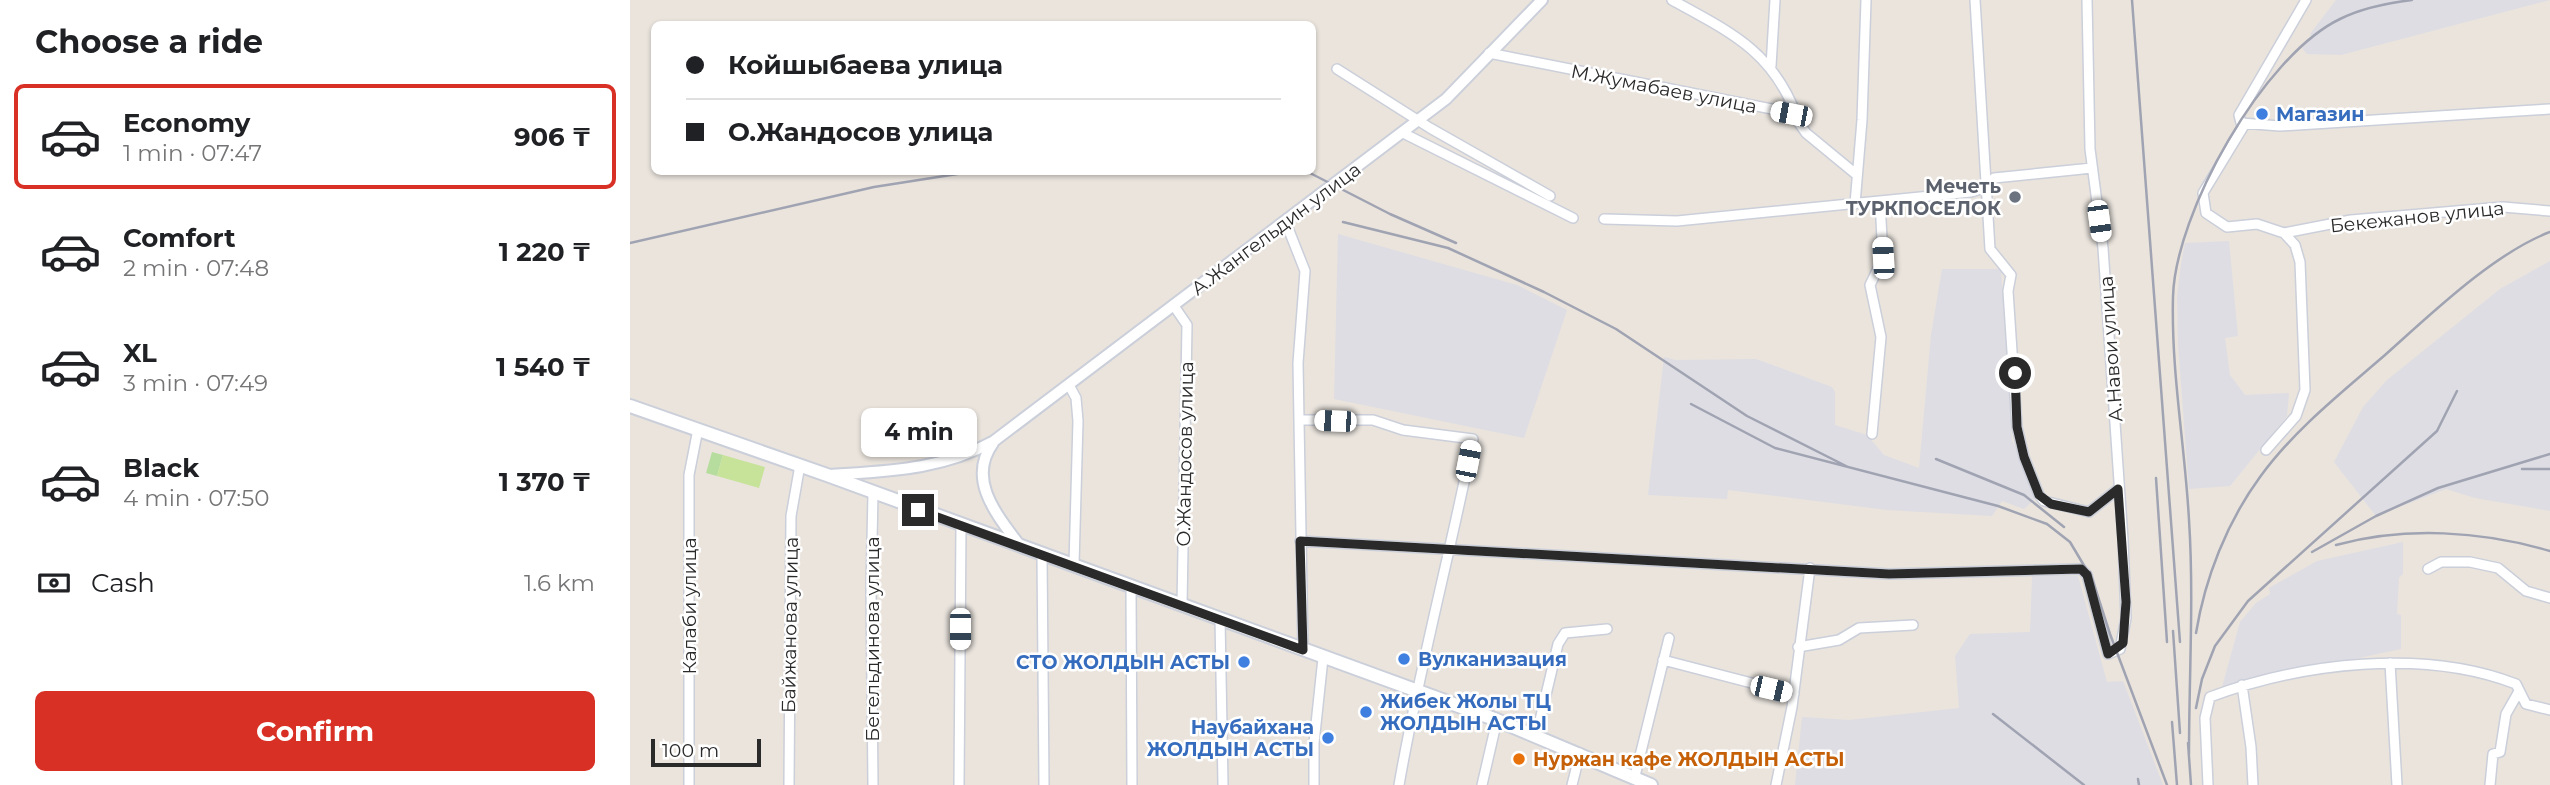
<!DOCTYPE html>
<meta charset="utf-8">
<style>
body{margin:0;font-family:Montserrat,sans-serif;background:#f6f6f6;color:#202124;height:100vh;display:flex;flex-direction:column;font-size:26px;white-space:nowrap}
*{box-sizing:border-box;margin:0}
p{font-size:23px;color:#757577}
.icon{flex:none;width:38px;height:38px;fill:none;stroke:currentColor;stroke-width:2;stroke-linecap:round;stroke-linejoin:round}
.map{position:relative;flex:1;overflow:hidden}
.sheet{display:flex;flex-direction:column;background:#fff;width:630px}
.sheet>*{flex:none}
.guide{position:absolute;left:21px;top:21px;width:665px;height:154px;border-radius:10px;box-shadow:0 2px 5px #0004;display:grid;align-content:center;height:154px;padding:0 35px;background:#fff}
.scale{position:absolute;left:21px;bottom:18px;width:110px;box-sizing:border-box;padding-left:7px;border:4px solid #2a2a2a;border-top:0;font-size:19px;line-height:24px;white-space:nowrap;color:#2a2a2a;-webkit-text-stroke:5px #fff;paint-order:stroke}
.end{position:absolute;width:32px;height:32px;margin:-16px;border:9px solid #2a2a2a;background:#fff;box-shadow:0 0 0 4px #fff}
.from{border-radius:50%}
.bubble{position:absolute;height:49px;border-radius:10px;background:#fff;box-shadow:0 2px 5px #0004;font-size:23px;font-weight:700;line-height:49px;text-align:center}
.car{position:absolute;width:21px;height:42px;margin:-21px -10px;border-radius:9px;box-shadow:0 0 5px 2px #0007;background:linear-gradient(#fff 24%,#345 0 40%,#fff 0 76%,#345 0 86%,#fff 0)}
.guide b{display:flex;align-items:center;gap:24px;height:66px;font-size:26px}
.guide b+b{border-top:2px solid #e0e0e0}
.guide i{width:18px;height:18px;background:#202124}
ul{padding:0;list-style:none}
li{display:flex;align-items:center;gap:21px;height:105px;margin:0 14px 10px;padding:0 21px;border:4px solid transparent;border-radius:10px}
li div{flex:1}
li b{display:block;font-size:26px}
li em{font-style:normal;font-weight:700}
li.selected{border-color:#d93025}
li>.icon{width:63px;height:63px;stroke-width:1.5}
h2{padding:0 35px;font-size:32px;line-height:84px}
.pay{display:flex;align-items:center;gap:18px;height:77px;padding:0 35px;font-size:26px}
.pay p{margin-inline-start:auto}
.primary-button{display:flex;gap:14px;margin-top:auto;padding:14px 35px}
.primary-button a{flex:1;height:80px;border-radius:10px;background:#d93025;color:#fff;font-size:28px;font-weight:700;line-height:80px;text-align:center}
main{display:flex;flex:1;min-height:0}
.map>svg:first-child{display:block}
.industrial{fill:#dedde3}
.green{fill:#b6dd9d}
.pitch{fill:#c7e39a}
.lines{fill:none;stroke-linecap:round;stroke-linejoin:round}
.minor-casing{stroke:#cbcfda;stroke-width:12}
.tertiary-casing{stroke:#cbcfda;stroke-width:14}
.secondary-casing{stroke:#cbcfda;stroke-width:16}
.minor{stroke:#fff;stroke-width:9}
.tertiary{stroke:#fff;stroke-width:10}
.secondary{stroke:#fff;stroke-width:12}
.rail{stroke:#a0a3b2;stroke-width:2.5}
.route{stroke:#2a2a2a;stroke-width:9}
.shop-dot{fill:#3f7fe0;stroke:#fff;stroke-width:2.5}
.worship-dot{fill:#6b7280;stroke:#fff;stroke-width:2.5}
.food-dot{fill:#e8710a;stroke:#fff;stroke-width:2.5}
.labels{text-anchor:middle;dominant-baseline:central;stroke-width:5;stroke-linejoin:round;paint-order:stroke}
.street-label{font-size:19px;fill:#2a2a2a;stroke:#fff}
.shop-label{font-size:19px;font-weight:bold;fill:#366cbe;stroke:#fff;text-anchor:start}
.worship-label{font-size:19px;font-weight:bold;fill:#5b616d;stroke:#fff;text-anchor:end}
.food-label{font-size:19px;font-weight:bold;fill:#c56008;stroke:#fff;text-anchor:start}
</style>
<main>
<section class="sheet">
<h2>Choose a ride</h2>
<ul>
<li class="selected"><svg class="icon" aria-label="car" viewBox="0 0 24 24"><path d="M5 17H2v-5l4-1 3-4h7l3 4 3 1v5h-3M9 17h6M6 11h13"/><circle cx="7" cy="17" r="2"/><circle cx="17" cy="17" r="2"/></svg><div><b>Economy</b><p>1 min · 07:47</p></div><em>906 ₸</em></li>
<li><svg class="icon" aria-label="car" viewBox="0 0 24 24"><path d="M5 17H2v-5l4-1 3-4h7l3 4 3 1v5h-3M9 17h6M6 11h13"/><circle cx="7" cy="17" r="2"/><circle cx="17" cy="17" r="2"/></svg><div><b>Comfort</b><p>2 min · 07:48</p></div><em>1 220 ₸</em></li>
<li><svg class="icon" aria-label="car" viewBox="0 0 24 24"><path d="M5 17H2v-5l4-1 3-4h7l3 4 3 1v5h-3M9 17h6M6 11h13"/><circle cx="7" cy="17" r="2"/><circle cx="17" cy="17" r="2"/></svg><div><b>XL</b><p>3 min · 07:49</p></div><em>1 540 ₸</em></li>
<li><svg class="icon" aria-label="car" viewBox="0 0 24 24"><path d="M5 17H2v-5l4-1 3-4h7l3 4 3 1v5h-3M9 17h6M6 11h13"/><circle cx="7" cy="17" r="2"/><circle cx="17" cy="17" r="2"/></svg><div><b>Black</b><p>4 min · 07:50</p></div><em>1 370 ₸</em></li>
</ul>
<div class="pay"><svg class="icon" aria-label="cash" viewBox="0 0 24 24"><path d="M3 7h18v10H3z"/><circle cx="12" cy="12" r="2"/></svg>Cash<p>1.6 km</p></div>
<div class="primary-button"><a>Confirm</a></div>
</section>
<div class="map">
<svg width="1920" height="785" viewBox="0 0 1920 785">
<rect width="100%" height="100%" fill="#eae4dd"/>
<!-- industrial -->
<path class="industrial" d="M1706,0h214l-209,55 -34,-1 -5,-6 10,-10 -2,-4z
M708,234l179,51 50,25 -43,128 -190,-39z
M1599,241l9,95 -13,2 5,37 15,20 44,-2 -2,23 -57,70 -41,3 -11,-145 -1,-48 4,-32 4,-21z
M1920,261v250l-75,-13 -29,-9 -70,27 -42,-54 29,-55 24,-27 113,-91z
M1312,269h59l11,171 20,43 2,17 -10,9 -22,-8 -10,15 -105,-6 -159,-20 -1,9 -79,-4 16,-138 11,3 81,-1 76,28 3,5v33l32,10 17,20 35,13 12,-133z
M1773,542v32l-4,4 -2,36 4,1v34l-179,38 18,-65 16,-19 14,-9 -1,-6 48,-27z
M1402,576h46l29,106 16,-1 40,104h-368l7,-68 47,3 110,-12 -4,-52 15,-22 60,-2z"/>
<!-- green -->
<path class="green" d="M82,452l11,3 -6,21 -11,-3z"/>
<!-- pitch -->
<path class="pitch" d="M93,455l42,12 -6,21 -42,-12z"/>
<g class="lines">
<!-- minor casing -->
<g class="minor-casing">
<path id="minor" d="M1042,0c58,32 101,51 125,117
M1345,0l15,249 21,26 -3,16 9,136 7,30 15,38 5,6 45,11 29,-23
M1676,0l-67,115 2,8 39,3 270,-17
M859,53l303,60 14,20 51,42
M1141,66l4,-66
M707,69l93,59 120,68
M1615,124l-42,69 3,20 21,14 30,-3 27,9 11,12 5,17 5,128 -9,26 -30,34
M773,133l170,85
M1225,204l7,-84 4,-120
M974,219l73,2 294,-29 16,-5 7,-9 98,-10
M656,223l19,48 -7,92 5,287
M1654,233l67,-13 152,-13 47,4
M544,306l13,19 -5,280
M439,385l7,13 2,23 -4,143
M670,420h73l30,10 70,9c-23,116 -54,230 -74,346
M1242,434l9,-97 -11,-52 13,-27 -3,-57
M670,541l589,33 192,-5 6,6 21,79 12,-5 6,-31 -3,-78 -20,-292 -13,-99 -3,-149
M412,554l2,231
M1798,569l13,-7h29l28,6 28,23 24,7
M501,586l1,199
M590,618l3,167
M1168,647l41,-7 20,-12 54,-3
M1033,660l131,34
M1760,663l7,122
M1612,685l9,62 2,38
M906,737l22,-93 7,-11 42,-4
M1005,776l34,-138
M59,785v-310l9,-46
M159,785l2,-269 9,-51
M243,785l-2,-196 2,-96
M329,785l2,-260
M684,785v-42l9,-85
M852,785l15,-65
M942,785l8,-32
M1146,785l16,-78 18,-139
M1578,785l-3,-67 5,-21c91,-34 214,-49 306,-13l10,20 24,6
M1860,785l3,-31 7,-2 6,-38 12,-21"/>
</g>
<!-- tertiary casing -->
<g class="tertiary-casing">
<path id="tertiary" d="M363,443c-27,37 5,73 27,103
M200,475c58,-4 112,-5 164,-34l452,-342 96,-99"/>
</g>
<!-- secondary casing -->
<g class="secondary-casing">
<path id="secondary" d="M0,406l197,69 670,245 154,65"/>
</g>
<!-- minor -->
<use href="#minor" class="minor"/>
<!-- tertiary -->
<use href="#tertiary" class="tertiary"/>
<!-- secondary -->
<use href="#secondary" class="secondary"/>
<!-- rail -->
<path class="rail" d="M1502,0l48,642
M678,172l82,42 66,29
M713,222l105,26 96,44 72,37 131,87 101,51
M0,243l244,-56 96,-15
M1061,404l84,44 223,58 49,18 23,18 22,37
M1306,459l88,36 40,32
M1892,469h28
M1526,478l11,164
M1706,545c70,-19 146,-14 214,6
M1682,552l64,-36 62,-28 112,-34
M1460,572l20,62 57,151
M1543,631l7,102
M1566,633c9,-55 31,-111 64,-156 34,-47 81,-84 125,-122 45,-40 109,-102 165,-123
M1566,708l6,-29 13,-33 33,-45 189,-170 20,-40
M1363,714l91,71
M1542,722l5,63
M1558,743l3,42
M1559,754c0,-78 5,-157 0,-234 -4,-74 -18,-148 -16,-223 2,-84 90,-241 167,-278 22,-11 47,-16 72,-19
M1508,779l1,6"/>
</g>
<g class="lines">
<!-- route -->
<path class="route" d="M288,510l385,140 -3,-109 589,33 192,-5 6,6 21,79 15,-11 3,-41 -8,-113 -29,23 -38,-8 -12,-9 -15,-38 -7,-30 -2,-54"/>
</g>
<!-- markers -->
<g class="shop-dot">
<circle cx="1632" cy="114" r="7"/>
<circle cx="774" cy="659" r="7"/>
<circle cx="614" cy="662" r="7"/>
<circle cx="736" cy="712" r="7"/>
<circle cx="698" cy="738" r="7"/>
</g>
<circle class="worship-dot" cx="1385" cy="197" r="7"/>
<circle class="food-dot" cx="889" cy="759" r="7"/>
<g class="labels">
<!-- street labels -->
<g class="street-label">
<text transform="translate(1034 89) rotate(11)">М.Жумабаев улица</text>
<text transform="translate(1787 217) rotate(-6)">Бекежанов улица</text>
<text transform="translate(646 229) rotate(-37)">А.Жангельдин улица</text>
<text transform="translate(1481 349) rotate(-94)">А.Навои улица</text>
<text transform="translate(555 454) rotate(-89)">О.Жандосов улица</text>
<text transform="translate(59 606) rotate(-90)">Калаби улица</text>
<text transform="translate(160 625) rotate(-89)">Байжанова улица</text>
<text transform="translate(242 639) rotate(-90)">Бегельдинова улица</text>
</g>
<!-- shop labels -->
<g class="shop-label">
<text x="1646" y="114">Магазин</text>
<text x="788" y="659">Вулканизация</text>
<text x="600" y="662" text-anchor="end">СТО ЖОЛДЫН АСТЫ</text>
<text x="750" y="701">Жибек Жолы ТЦ<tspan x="750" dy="22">ЖОЛДЫН АСТЫ</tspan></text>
<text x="684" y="727" text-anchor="end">Наубайхана<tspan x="684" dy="22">ЖОЛДЫН АСТЫ</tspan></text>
</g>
<!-- worship labels -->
<g class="worship-label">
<text x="1371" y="186">Мечеть<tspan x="1371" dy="22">ТУРКПОСЕЛОК</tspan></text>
</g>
<!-- food labels -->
<g class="food-label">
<text x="903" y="759">Нуржан кафе ЖОЛДЫН АСТЫ</text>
</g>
</g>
</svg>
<div class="scale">100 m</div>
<i class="end from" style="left:1385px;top:373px"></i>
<i class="end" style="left:288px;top:510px"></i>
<div class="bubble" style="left:231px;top:408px;width:116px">4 min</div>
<i class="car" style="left:1161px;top:114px;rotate:281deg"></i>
<i class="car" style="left:1469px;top:221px;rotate:172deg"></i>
<i class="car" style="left:1253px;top:258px;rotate:357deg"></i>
<i class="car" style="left:705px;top:421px;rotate:272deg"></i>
<i class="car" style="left:838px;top:461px;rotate:11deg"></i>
<i class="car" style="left:330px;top:629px;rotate:180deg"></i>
<i class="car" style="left:1141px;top:689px;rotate:103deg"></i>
<div class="guide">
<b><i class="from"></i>Койшыбаева улица</b>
<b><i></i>О.Жандосов улица</b>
</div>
</div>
</main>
